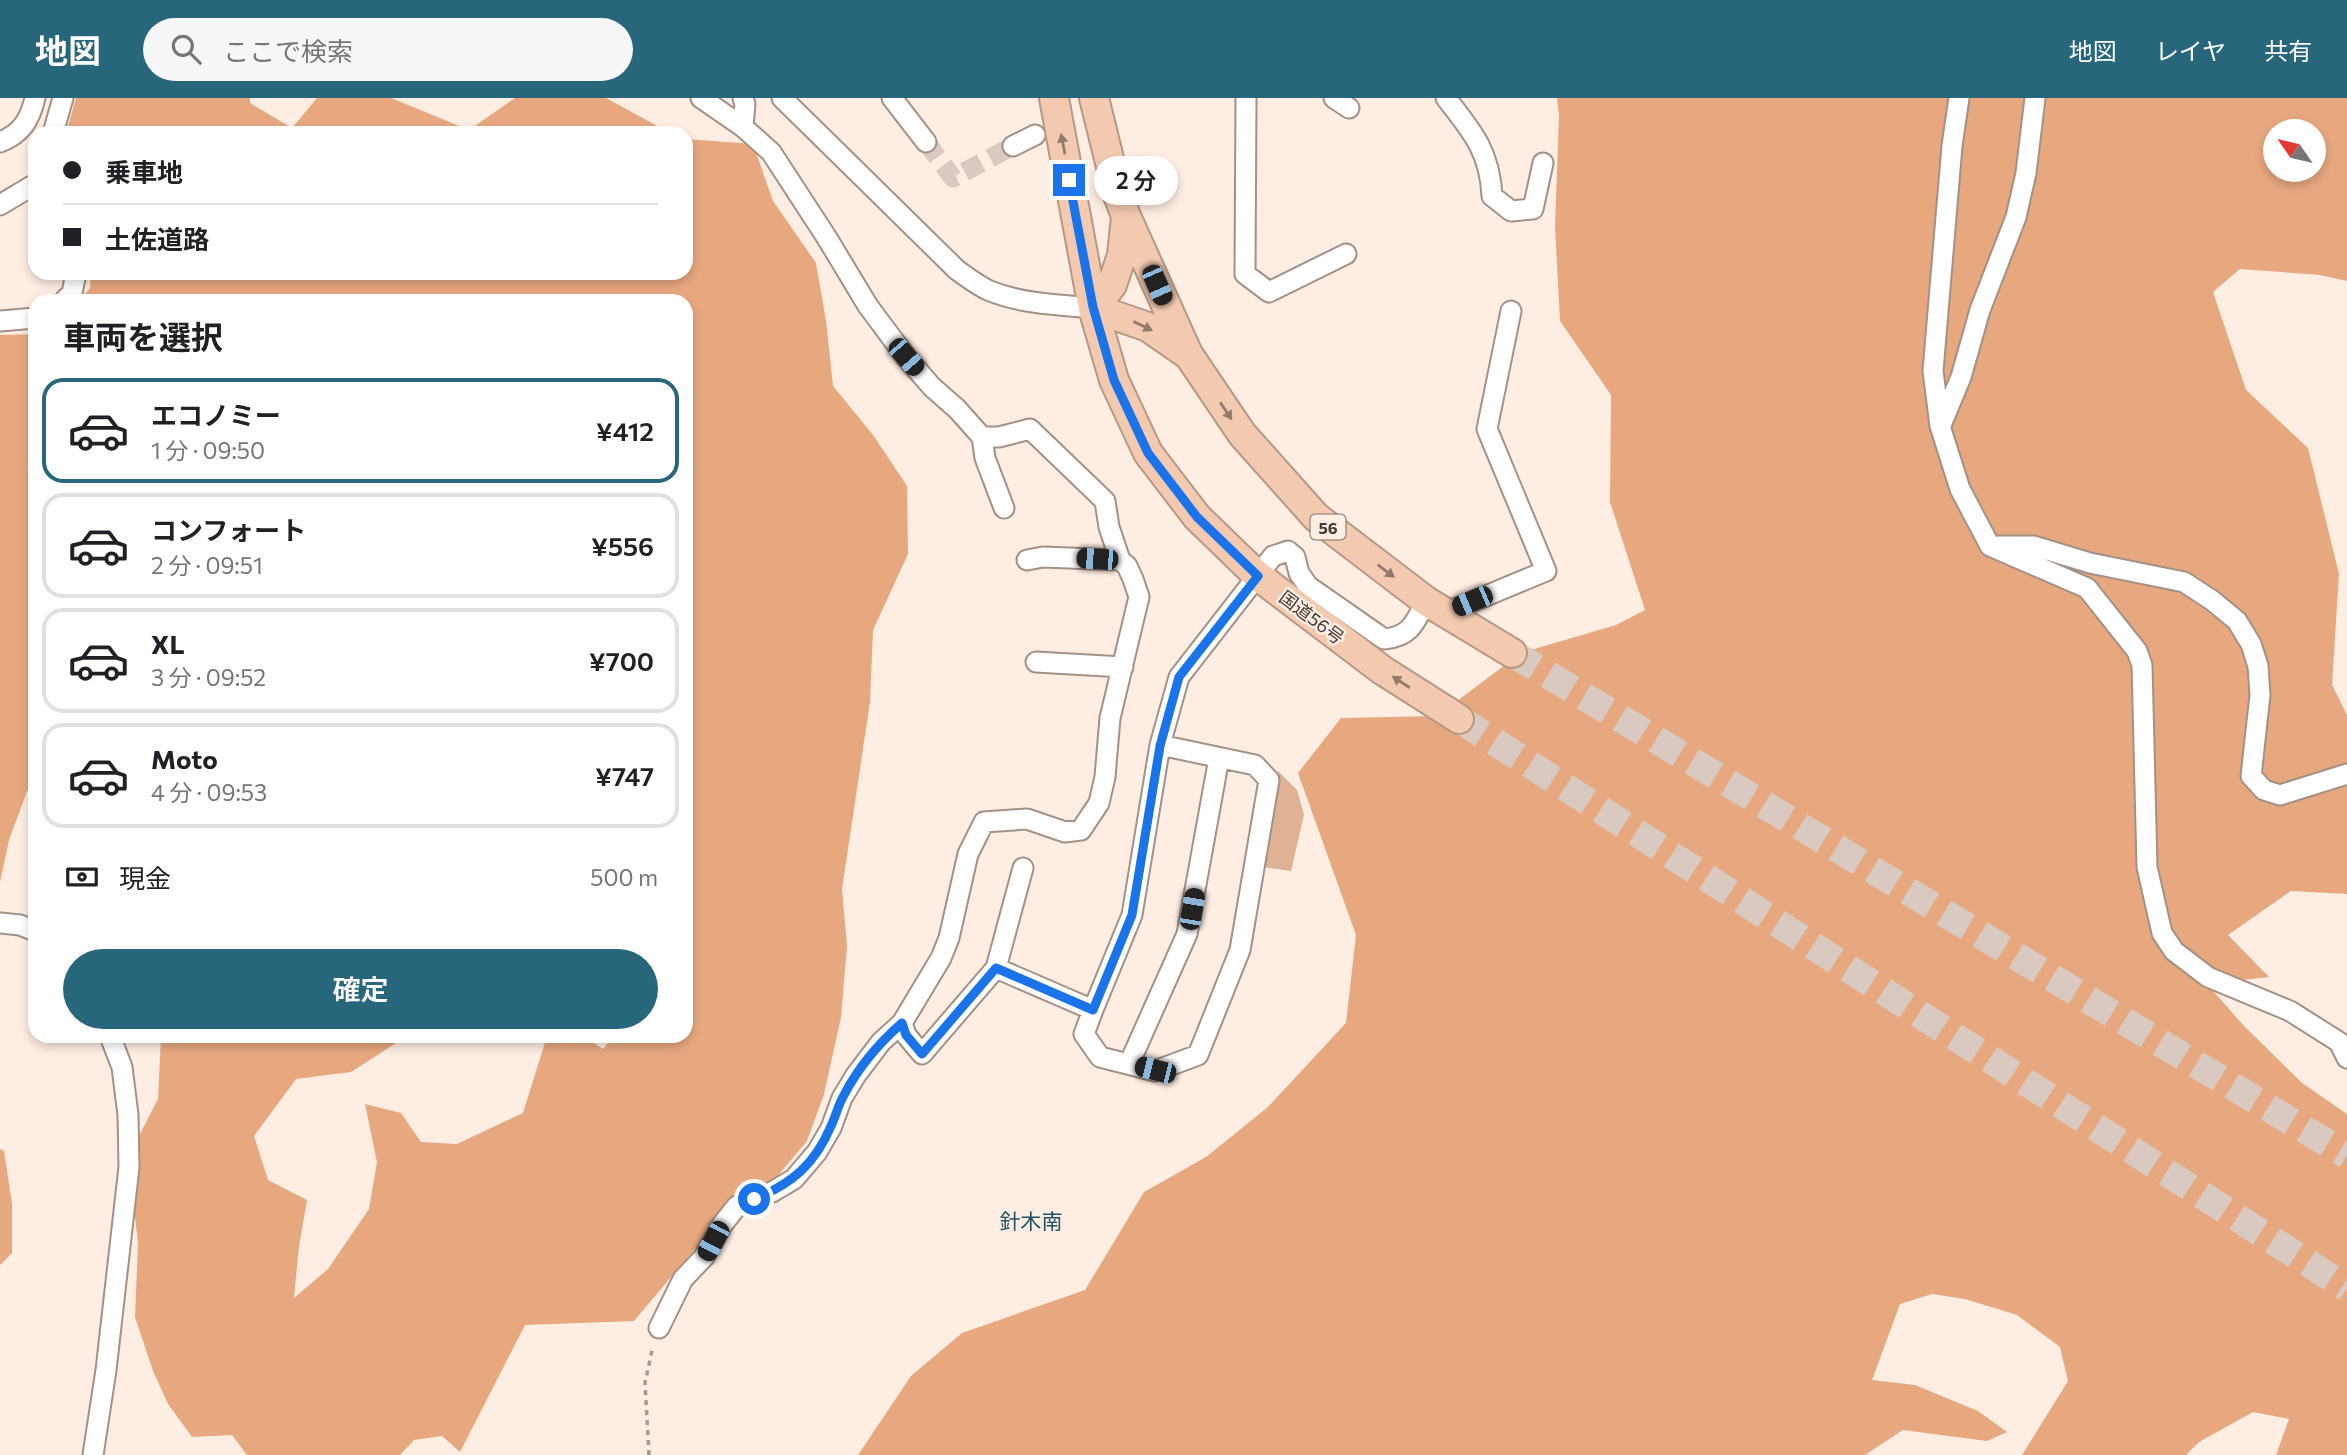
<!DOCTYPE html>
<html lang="ja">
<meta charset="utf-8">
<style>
body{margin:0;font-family:Commissioner,"Noto Sans JP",sans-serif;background:#f6f6f6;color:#202124;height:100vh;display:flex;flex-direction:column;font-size:26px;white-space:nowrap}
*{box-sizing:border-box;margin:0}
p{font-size:23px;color:#757577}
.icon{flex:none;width:38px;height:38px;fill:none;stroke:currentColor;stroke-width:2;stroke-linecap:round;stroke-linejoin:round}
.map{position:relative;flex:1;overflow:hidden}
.details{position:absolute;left:28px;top:196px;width:665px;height:749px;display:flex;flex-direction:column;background:#fff;border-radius:21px;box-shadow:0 4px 10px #0003}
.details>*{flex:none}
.guide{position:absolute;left:28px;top:28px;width:665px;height:154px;border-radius:21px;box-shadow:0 4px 10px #0003;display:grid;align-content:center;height:154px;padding:0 35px;background:#fff}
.needle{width:46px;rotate:304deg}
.buttons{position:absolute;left:2263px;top:21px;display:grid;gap:14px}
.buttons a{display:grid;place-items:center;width:63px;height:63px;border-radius:50%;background:#fff;box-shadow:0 4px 10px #0003;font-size:35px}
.end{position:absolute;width:32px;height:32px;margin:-16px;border:9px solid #1a73e8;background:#fff;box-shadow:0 0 0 4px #fff}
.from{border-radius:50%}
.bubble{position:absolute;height:49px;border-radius:24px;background:#fff;box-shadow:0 4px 10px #0003;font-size:23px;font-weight:600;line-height:49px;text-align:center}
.car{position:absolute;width:21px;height:42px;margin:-21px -10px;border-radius:9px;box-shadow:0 0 5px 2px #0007;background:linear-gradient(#222 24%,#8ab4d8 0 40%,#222 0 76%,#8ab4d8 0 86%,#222 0)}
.guide b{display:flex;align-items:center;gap:24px;height:66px;font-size:26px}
.guide b+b{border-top:2px solid #e0e0e0}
.guide i{width:18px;height:18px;background:#202124}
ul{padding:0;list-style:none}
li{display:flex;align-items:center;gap:21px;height:105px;margin:0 14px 10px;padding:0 21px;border:4px solid #e0e0e0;border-radius:21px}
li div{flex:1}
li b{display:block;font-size:26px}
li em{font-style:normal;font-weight:600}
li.on{border-color:#27667b}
li>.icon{width:63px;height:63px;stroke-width:1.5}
h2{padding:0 35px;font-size:32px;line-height:84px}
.pay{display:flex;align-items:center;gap:18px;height:77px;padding:0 35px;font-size:26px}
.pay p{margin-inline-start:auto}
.cta{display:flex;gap:14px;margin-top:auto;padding:14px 35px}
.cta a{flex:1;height:80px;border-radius:42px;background:#27667b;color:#fff;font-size:28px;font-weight:600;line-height:80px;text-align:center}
header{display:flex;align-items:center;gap:42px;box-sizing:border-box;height:98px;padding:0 35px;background:#27667b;color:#fff}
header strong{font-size:33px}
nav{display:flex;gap:38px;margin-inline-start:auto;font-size:24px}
.search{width:490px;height:63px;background:#f6f6f6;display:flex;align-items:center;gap:18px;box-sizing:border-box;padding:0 24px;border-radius:38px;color:#757577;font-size:26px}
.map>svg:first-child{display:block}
.green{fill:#dfb296}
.forest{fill:#e7a87f;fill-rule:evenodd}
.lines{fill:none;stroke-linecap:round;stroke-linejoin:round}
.minor-tunnel{stroke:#d9c9c0;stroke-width:19;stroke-dasharray:19 10;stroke-linecap:butt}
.highway-tunnel{stroke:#d9c9c0;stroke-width:28;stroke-dasharray:28 14;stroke-linecap:butt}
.minor-casing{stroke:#a39185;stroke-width:23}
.highway-casing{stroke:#b59885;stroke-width:32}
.path{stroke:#a69991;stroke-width:3.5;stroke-dasharray:5 5;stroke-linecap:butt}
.minor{stroke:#fff;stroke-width:19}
.highway{stroke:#f3cab0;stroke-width:28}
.oneway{fill:#927b6d}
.route{stroke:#1a73e8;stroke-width:9}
.labels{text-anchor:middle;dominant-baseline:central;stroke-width:5;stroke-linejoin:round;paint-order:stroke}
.shield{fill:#feede3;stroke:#7b706a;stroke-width:2}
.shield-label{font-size:16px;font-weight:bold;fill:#433b36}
.street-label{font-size:18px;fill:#433b36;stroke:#feede3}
.quarter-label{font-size:21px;fill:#205263;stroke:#feede3}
</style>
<header>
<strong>地図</strong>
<div class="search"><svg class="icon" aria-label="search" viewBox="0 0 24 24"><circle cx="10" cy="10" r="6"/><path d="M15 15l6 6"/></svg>ここで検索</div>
<nav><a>地図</a><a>レイヤ</a><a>共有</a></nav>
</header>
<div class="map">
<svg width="2347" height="1357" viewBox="0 0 2347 1357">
<rect width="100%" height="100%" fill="#feede3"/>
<!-- green -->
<path class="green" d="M1278,673l19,19 7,25 -13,56 -28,-4z"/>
<!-- forest -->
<path class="forest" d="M76,0h174v5l42,25 25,-30h74l78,32 46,-32h91l64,35h-604z
M1557,0h790v183l-27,-6 -80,-6 -27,23 33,98 62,58 31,126 -7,111 15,30v179l-56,-3 -63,44 41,42 -62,7 37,42 58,57 45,31v341h-71l13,-36 -36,-7 -54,30 -13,13h-164l46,-74 -8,-34 -43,-32 -52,-16 -33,-5 -32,10 -28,76 43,5 63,26 29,21 -20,9 -84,-11 -38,25h-1007l53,-79 51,-43 123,-43 59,-98 62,-35 62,-50 78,-84 10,-88 -58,-162 43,-55 96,-2 84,-63 95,-28 29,-15 -35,-108 1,-107 -51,-74 -5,-94 4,-111zM2275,33h39v39h-39z
M686,41l67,5 20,57 43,62 10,58 7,65 40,49 34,51 1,68 -35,76 -3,72 -28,187 5,57 -6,71 -17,77 -17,47 -48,57 -39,21 -86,102 -109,4 -65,127 -18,-16 -28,4 -14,15h-153l-15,-20 -40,2 -24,-33 -15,-33 -18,-54 3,-74 -10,-86 30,-58 3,-63h246l-56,36 -55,7 -42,57 14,44 39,20 -8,46 -5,52 34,-29 41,-60 8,-47 -12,-58 36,9 20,29 36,2 66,-31 24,-77h36l20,13 11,-13h72v-735h-607l11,-13 1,-15h595z
M35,236v441l-3,3 -23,62 -9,42v-547z
M0,1051l4,2 8,53v49l-12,12z"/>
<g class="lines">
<!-- minor-tunnel -->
<path class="minor-tunnel" d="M926,44l27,36 60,-32"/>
<!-- highway-tunnel -->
<path class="highway-tunnel" d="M1512,555l835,502
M1459,621l888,569"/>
<!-- minor casing -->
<g class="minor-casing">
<path id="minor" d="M701,0l42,29
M743,0l2,6 -2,23 28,25 56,86 41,68 38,51 26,30 25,22 25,28h17l31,-8 75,72 4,26 11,33 7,6 6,13 6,18 -29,121 -5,59 -6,26 -18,27 -16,2 -38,-13 -43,3 -16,32 -19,84 -8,20 -39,65 4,12 16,19 74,-86 97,42 39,-95 28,-170 19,-68 94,-121 15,-5 7,6 4,16 9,13 76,53c26,-2 31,-16 42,-38
M782,0l175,172c10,7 21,16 33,21 33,13 68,14 103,17
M892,0l34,44
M1246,0l-1,176 24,18 77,-38
M1334,0l15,10
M1446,0c26,33 44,54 46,98l19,15 22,-2 10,-46
M1959,0l-7,48 -19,225 7,55 20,63 30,57 97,42 50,63 5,14 5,202 15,66 12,18 34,26 82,34 49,31 8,16
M53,35l10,-35
M0,44c21,-8 30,-22 35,-44
M1013,48l22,-11
M0,107l35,-21
M64,203l8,-8 4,-20
M0,223l35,-3
M1941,327l20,-48 19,-67 36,-93 10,-44 9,-75
M982,339l3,21 19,50
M1998,448h36l56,17 94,19 29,19 24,20 14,23 7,22 2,29 -9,81 13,14 16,5 67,-21
M1027,462l16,-3 77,3
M1445,515l101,-42 -59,-142 24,-118
M1036,564l87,5
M0,825l20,2 15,6
M996,870l27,-100
M1093,912l-9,24 16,23 55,14 43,-16 42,-105 29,-170 -14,-15 -95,-20
M1129,966l58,-130 32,-176
M659,1230l24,-49 21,-22 18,-32 15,-19 35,-14 22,-13 23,-27 14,-24 11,-30 14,-23 25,-33 21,-19
M93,1357l13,-85 23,-203 -1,-52 -6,-48 -12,-31"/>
</g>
<!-- highway casing -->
<g class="highway-casing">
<path id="highway" d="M1054,0l39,210 21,72 34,73 49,64 61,59 124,94 77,49
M1094,0l24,97 8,21 62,138 54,80 74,83 110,84 86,52
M1093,210l55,19 39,27
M1093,210l19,-23 10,-30 4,-38"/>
</g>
<!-- path -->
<path class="path" d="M649,1357l-4,-72 8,-37"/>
<!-- minor -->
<use href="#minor" class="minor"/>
<!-- highway -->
<use href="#highway" class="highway"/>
</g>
<!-- one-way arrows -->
<defs><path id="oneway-solid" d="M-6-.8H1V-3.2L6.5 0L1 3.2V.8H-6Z" transform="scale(1.75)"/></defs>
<g class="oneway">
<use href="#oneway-solid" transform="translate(1063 46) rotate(-101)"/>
<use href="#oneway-solid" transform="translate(1143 228) rotate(26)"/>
<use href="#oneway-solid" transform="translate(1226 313) rotate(56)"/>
<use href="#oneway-solid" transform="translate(1386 473) rotate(37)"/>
<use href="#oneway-solid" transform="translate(1401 584) rotate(-147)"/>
</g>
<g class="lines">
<!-- route -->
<path class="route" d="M754,1101c38,-15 61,-35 77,-73 5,-10 7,-21 13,-31 14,-27 34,-51 58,-72l4,12 16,19 74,-86 97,42 39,-95 28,-169 19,-69 79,-101 -61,-59 -49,-64 -34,-73 -21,-73 -24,-127"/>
</g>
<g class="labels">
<!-- shield labels -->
<rect class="shield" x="1310.5" y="416.5" width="35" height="25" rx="5"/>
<g class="shield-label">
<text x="1328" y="429">56</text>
</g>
<!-- street labels -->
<g class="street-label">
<text transform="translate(1312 519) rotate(37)">国道56号</text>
</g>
<!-- quarter labels -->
<g class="quarter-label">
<text x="1031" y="1122">針木南</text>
</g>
</g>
</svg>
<div class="buttons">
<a><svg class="needle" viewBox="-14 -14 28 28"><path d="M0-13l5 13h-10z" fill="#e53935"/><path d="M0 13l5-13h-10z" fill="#757577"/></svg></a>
</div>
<i class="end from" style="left:754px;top:1101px"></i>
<i class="end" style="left:1069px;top:82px"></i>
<div class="bubble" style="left:1094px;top:58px;width:84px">2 分</div>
<i class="car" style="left:1157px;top:187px;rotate:156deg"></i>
<i class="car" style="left:906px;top:259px;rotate:139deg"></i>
<i class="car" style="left:1097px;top:461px;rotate:273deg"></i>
<i class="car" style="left:1472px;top:503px;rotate:247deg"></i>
<i class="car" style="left:1192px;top:811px;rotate:10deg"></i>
<i class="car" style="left:1155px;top:972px;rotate:284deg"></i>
<i class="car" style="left:713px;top:1143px;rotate:208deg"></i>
<div class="guide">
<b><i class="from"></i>乗車地</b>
<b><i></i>土佐道路</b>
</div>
<section class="details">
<h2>車両を選択</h2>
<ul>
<li class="on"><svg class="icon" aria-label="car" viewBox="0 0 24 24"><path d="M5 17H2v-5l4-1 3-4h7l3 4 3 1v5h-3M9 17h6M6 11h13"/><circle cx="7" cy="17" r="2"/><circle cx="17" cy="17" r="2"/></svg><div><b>エコノミー</b><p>1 分 · 09:50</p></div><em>¥412</em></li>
<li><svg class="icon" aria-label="car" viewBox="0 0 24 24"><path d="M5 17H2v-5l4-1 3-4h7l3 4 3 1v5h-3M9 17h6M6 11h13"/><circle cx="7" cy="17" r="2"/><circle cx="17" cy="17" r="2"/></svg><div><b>コンフォート</b><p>2 分 · 09:51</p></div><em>¥556</em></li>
<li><svg class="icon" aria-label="car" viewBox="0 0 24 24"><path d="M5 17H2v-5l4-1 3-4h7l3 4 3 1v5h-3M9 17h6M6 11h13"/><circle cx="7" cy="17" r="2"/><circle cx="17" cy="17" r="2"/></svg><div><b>XL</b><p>3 分 · 09:52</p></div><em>¥700</em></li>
<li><svg class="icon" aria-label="car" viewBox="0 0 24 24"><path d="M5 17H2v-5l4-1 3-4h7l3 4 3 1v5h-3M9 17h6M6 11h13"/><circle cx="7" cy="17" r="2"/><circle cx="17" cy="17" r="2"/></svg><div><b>Moto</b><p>4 分 · 09:53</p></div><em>¥747</em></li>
</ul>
<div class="pay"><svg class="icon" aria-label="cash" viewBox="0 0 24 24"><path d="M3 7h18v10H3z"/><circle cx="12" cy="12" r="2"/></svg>現金<p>500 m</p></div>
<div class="cta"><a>確定</a></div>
</section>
</div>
